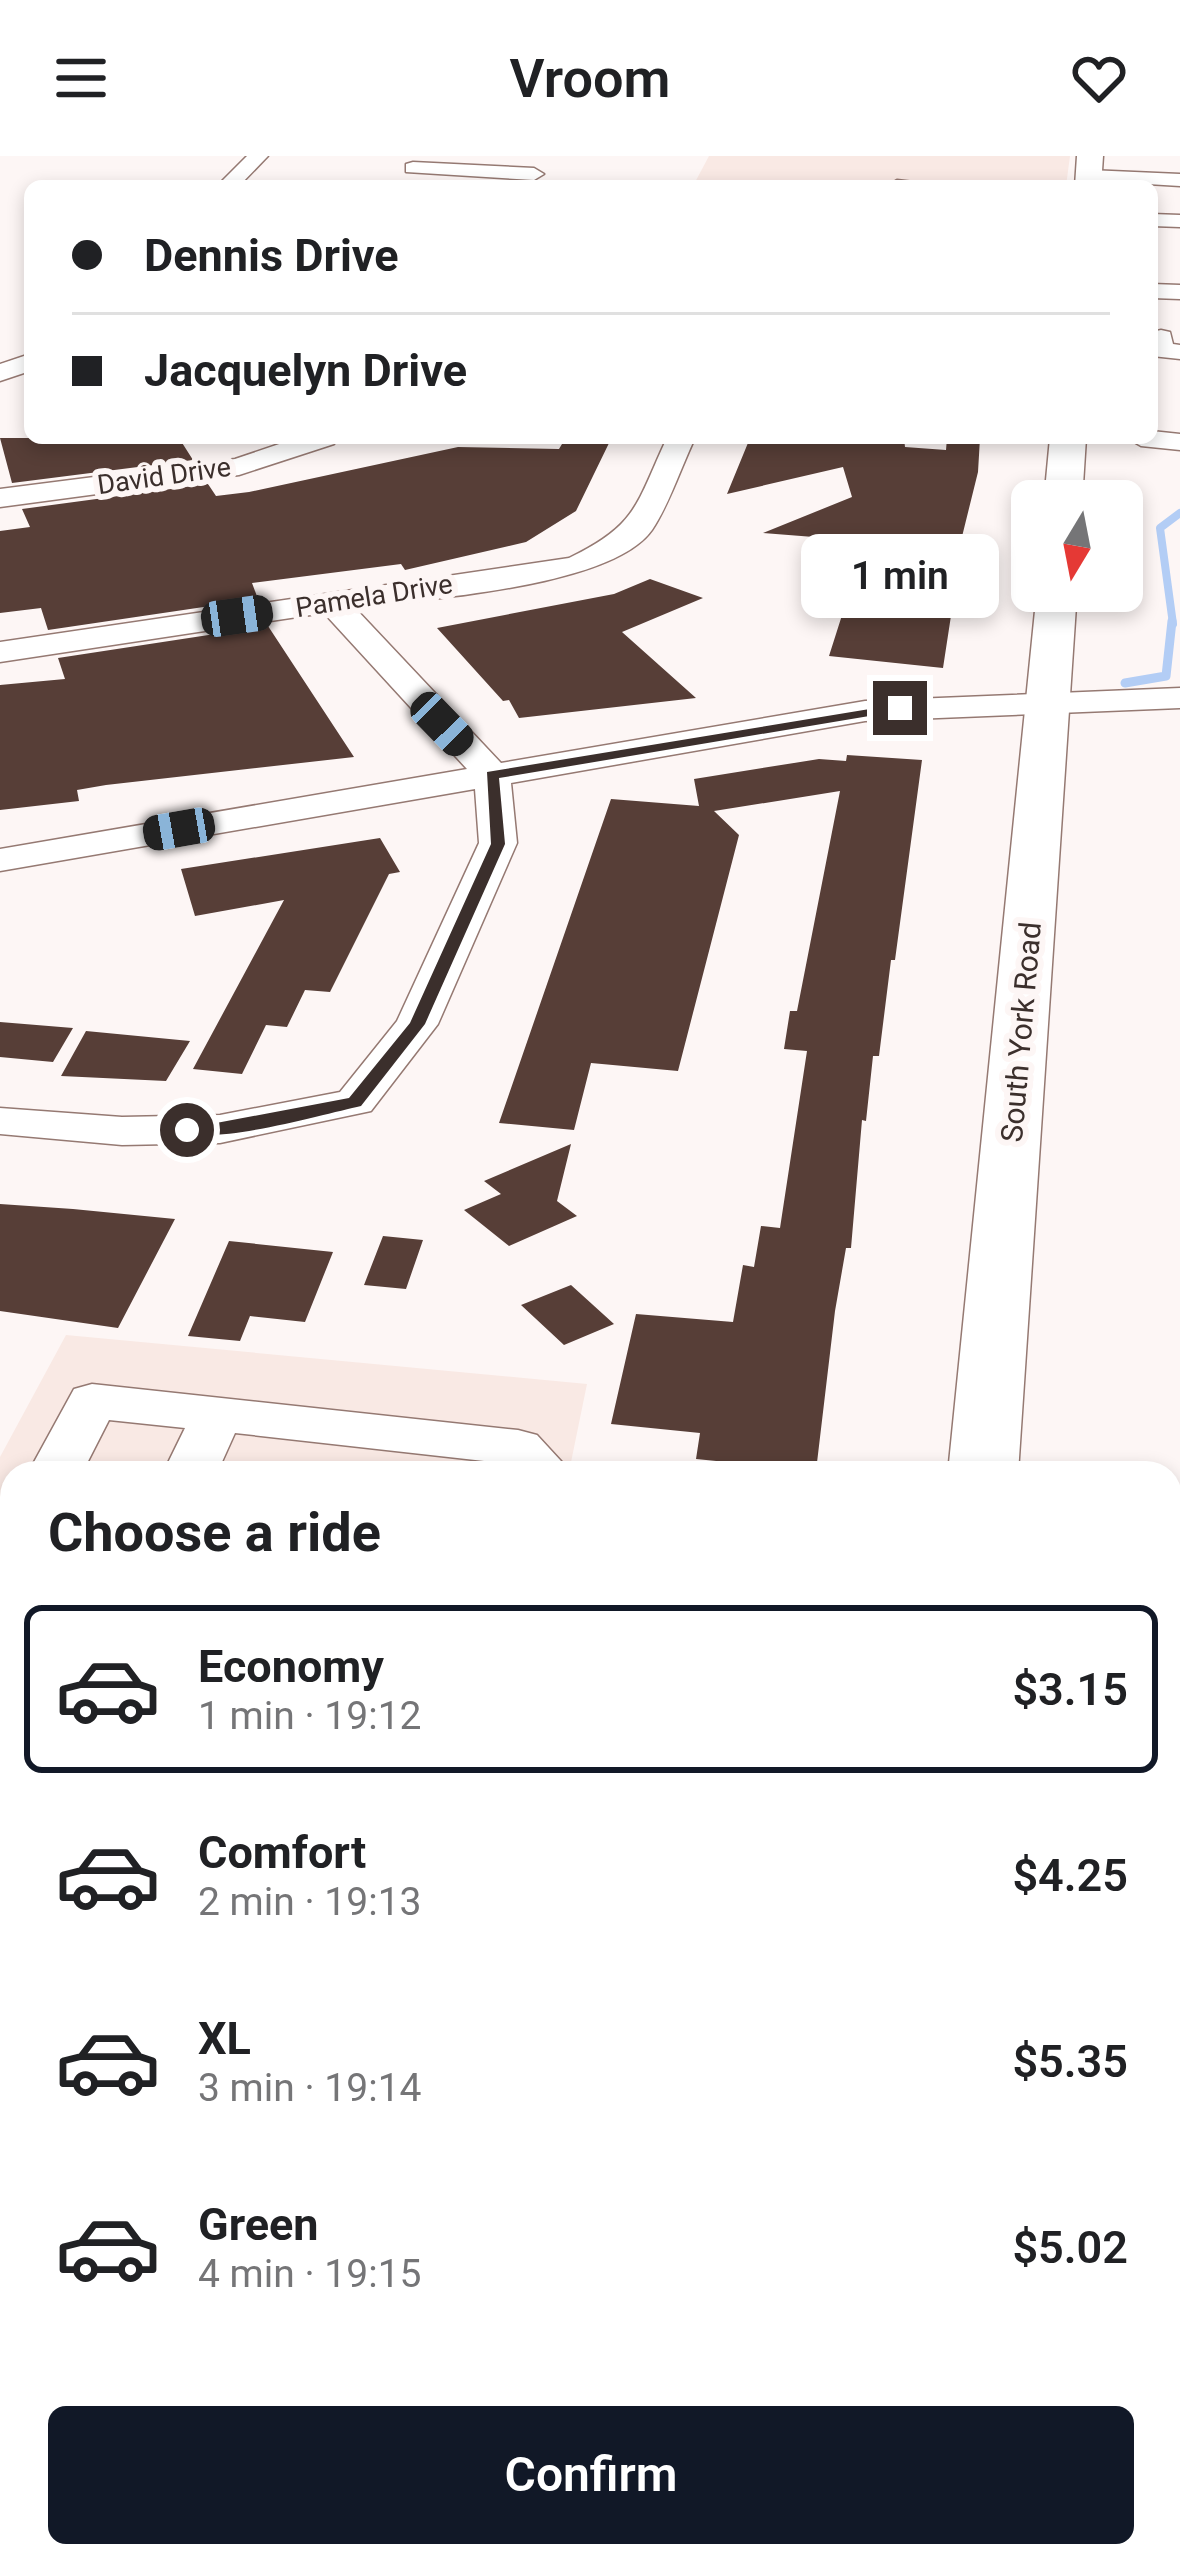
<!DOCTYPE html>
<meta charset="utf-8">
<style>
body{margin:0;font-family:Roboto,sans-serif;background:#f6f6f6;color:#202124;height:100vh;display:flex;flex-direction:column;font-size:45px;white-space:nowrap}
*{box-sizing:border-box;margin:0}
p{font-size:39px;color:#757577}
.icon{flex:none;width:66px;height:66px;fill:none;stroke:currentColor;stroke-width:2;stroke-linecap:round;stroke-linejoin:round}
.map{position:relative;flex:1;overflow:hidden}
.panel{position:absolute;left:0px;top:1305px;width:1182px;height:1107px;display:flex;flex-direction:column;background:#fff;border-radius:36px 36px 0 0;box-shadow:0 6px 18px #0003}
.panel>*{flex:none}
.hud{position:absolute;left:24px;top:24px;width:1134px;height:264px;border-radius:18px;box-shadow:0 6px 18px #0003;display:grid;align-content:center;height:264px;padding:0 48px;background:#fff}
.needle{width:78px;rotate:190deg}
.fabs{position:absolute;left:1011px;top:324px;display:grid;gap:24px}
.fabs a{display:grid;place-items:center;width:132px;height:132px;border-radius:18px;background:#fff;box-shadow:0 6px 18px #0003;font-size:60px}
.end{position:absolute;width:54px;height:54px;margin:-27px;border:15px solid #3b2f2c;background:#fff;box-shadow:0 0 0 6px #fff}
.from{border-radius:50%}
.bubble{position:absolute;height:84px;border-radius:18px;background:#fff;box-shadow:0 6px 18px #0003;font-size:39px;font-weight:600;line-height:84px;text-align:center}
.car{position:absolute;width:36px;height:72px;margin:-36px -18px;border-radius:15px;box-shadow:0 0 9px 3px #0007;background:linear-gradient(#222 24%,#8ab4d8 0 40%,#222 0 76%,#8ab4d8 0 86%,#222 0)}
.hud b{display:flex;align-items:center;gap:42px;height:114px;font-size:45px}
.hud b+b{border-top:3px solid #e0e0e0}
.hud i{width:30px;height:30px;background:#202124}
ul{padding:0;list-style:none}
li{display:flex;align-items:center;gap:36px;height:168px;margin:0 24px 18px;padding:0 24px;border:6px solid transparent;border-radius:18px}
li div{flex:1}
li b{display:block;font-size:45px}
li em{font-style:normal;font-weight:600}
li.current{border-color:#111827}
li>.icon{width:108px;height:108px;stroke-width:1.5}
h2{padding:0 48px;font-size:54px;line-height:144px}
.action{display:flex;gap:24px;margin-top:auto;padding:24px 48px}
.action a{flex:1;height:138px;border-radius:18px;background:#111827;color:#fff;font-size:48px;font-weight:600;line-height:138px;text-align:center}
header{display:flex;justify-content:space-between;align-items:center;height:156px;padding:0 48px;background:#fff;font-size:54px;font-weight:600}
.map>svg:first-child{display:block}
.built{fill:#f9e9e4}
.green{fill:#f5b6a5}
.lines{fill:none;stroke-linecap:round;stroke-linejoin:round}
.stream-far1{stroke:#b3cdf5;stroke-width:8}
.stream{stroke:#b3cdf5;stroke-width:9}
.building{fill:#573e37}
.minor-casing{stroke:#957972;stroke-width:3}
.major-casing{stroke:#957972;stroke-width:3}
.minor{fill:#fff;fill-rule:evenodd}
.major{fill:#fff;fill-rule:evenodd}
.route{fill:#3b2f2c}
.labels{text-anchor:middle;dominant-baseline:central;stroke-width:12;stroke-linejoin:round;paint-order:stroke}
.far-street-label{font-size:27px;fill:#3b2f2c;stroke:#fdf6f5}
.street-label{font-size:30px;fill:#3b2f2c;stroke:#fdf6f5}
</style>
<header><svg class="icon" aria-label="menu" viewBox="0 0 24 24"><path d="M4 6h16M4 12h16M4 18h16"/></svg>Vroom<svg class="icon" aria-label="heart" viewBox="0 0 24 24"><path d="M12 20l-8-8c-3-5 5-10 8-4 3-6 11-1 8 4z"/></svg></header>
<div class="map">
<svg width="1180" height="2410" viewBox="0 0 1180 2410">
<rect width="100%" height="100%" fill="#fdf6f5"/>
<!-- built -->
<path class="built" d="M709,0h361l-4,30h-373z
M66,1179l521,49 -17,83 43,6h-601v431l-12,-2v-445z"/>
<!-- green -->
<path class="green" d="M1170,1334l10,1v645l-10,-2z"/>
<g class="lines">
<!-- stream-far1 -->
<path class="stream-far1" d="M1173,468l-13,-96 20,-15"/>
<!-- stream -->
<path class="stream" d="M1125,527l41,-7 6,-55"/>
</g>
<!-- building -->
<path class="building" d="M0,282h179l14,22 -181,23z
M750,282h154l1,9 41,3 1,-12h33l-2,34 -24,97 4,1 -15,98 -114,-12 14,-44 33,3 14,-72 -127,-10 89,-36 -9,-30 -116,27z
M565,283l45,2 -34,70 -50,31 -121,28 -4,-6 -149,19 6,16 -210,31 -7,-22 -41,5v-82l30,-4 -8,-18 186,-25 8,12 33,-4 209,-45 101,2z
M650,423l53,19 -81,34 74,66 -177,20 -10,-18 -6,1 -66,-73 177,-34z
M268,470l86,131 -248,28 -29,5 2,11 -79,9v-125l65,-6 -7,-21z
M847,599l75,5 -27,200h-4l-12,96h-6l-7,65 -4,-1 -11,128h-5l-11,63 -19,160 -120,-12 4,-26 -89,-9 25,-110 97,8 10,-57 11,2 7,-41 19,2 27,-177 -23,-2 6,-38h7l43,-220 -126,20 25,24 -61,236 -87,-8 -17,67 -75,-7 112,-324 88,7 -5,-27 125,-20 27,2z
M380,682l20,34 -11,2 -59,118 -25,-2 -18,37 -21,-2 -24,49 -49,-5 91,-169 -89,16 -14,-47z
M0,866l73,6 -20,34 -53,-5z
M86,875l104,10 -24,40 -105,-5z
M571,988l-14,57 20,15 -68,30 -45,-36 37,-16 -17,-13z
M0,1048l73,5 102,10 -57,109 -118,-17z
M383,1080l40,4 -17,49 -42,-4z
M229,1085l104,11 -28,70 -55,-6 -10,25 -52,-5z
M571,1129l43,39 -50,21 -43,-40z"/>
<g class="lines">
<!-- minor casing -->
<g class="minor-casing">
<path id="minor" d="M247,0h21l-29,30h-22z
M413,6l121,6 10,6 -10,6 -128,-8v-8z
M1089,14l91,4v12l-98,-6 -3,-4z
M897,24l17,2 3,4h-30z
M1152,58l28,1v12l-28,-1z
M1152,128l28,1v14l-28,-1z
M1161,174l9,2 3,12 7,1v14l-28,-3v-24z
M30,198v17l-30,10v-17z
M1152,275l28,3v16l-39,-4 -14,-8h25z
M297,282h41l-4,6 -95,31 -239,32v-18l235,-30z
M667,282h28c-14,29 -25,65 -43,92 -41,58 -227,68 -297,78l146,155 364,-62 315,-13v20l-315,13 -354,62 6,60 -79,181 -67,87 -151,32 -98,2 -122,-11v-26l122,9 98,-2 120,-23 57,-71 82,-178 -4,-54 -475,82v-22l467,-80 -143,-156 -324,49v-20l569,-84c69,-33 67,-54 98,-120z
M92,1228l426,46 19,5 35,38h-63l-7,-10 -267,-30 -18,40h-54l22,-45 -76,-8 -27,53h-54l46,-84z
M12,1382v58l-12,4v-59z
M1180,1435v78l-10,-3v-72z
M0,1465l12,1v42l-12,-1z
M0,1626l12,2v48l-12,-2z
M0,1731l12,2v52l-12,-2z
M1170,2258l10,4v78l-10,-4z
M0,2266l12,2v78l-12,-2z
M470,2400h91l4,10h-91z"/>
</g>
<!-- major casing -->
<g class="major-casing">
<path id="major" d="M1077,0h26l-2,30h-26z
M1050,282h36l-4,63h-38z
M1037,435h40l-59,882h-70z
M840,2400h106l-1,10h-106z"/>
</g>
<!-- minor -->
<use href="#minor" class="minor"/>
<!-- major -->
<use href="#major" class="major"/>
</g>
<!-- route -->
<path class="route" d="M900,548l5,6 -406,68 6,66 -80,180 -64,82c-37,8 -154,42 -182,24l170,-32 61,-75 81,-179 -4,-72z"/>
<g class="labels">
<!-- far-street labels -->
<g class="far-street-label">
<text transform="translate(164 320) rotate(-8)">David Drive</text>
<text transform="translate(374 440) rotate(-9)">Pamela Drive</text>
</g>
<!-- street labels -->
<g class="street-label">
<text transform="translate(1021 876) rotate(-85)">South York Road</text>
</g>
</g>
</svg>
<div class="fabs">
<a><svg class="needle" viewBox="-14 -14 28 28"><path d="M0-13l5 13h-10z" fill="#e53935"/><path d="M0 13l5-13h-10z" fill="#757577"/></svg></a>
</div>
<i class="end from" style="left:187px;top:974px"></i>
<i class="end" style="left:900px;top:552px"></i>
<div class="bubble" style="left:801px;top:378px;width:198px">1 min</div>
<i class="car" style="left:237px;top:460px;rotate:82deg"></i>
<i class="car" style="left:442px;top:568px;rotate:136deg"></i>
<i class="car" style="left:179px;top:673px;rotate:260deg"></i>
<div class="hud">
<b><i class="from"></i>Dennis Drive</b>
<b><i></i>Jacquelyn Drive</b>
</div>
<section class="panel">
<h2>Choose a ride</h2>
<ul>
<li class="current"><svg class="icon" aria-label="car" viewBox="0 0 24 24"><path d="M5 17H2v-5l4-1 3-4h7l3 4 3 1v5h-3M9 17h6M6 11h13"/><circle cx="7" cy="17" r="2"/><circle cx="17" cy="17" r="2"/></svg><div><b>Economy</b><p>1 min · 19:12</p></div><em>$3.15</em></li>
<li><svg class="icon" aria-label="car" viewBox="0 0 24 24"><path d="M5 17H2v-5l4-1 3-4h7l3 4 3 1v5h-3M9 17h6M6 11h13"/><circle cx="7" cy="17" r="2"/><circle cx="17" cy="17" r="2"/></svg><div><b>Comfort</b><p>2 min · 19:13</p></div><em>$4.25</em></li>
<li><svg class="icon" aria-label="car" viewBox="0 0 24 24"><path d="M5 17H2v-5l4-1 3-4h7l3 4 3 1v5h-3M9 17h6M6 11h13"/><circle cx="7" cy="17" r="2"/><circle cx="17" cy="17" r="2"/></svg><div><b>XL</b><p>3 min · 19:14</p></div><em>$5.35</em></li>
<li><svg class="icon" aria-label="car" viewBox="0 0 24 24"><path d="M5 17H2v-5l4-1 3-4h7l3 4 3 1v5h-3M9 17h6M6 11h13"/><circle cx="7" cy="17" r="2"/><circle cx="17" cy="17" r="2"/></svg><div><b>Green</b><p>4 min · 19:15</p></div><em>$5.02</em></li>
</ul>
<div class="action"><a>Confirm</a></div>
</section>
</div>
